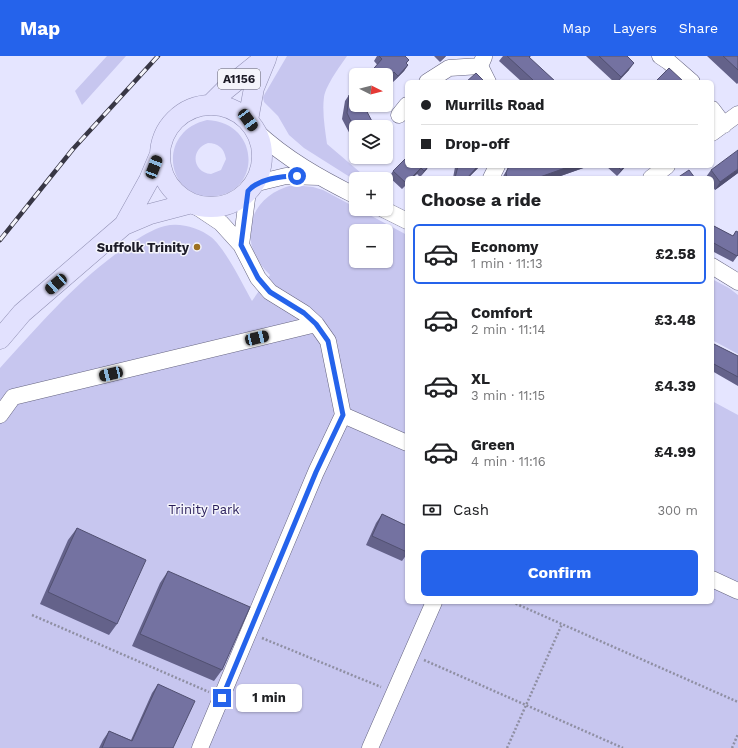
<!DOCTYPE html>
<meta charset="utf-8">
<style>
body{margin:0;font-family:"Work Sans",sans-serif;background:#f6f6f6;color:#202124;height:100vh;display:flex;flex-direction:column;font-size:15px;white-space:nowrap}
*{box-sizing:border-box;margin:0}
p{font-size:13px;color:#757577}
.icon{flex:none;width:22px;height:22px;fill:none;stroke:currentColor;stroke-width:2;stroke-linecap:round;stroke-linejoin:round}
.map{position:relative;flex:1;overflow:hidden}
.sheet{position:absolute;left:405px;top:120px;width:309px;height:428px;display:flex;flex-direction:column;background:#fff;border-radius:6px;box-shadow:0 1px 3px #0004}
.sheet>*{flex:none}
.top-card{position:absolute;left:405px;top:24px;width:309px;height:88px;border-radius:6px;box-shadow:0 1px 3px #0004;display:grid;align-content:center;height:88px;padding:0 16px;background:#fff}
.needle{width:26px;rotate:96deg}
.tools{position:absolute;left:349px;top:12px;display:grid;gap:8px}
.tools a{display:grid;place-items:center;width:44px;height:44px;border-radius:6px;background:#fff;box-shadow:0 1px 3px #0004;font-size:20px}
.end{position:absolute;width:18px;height:18px;margin:-9px;border:5px solid #2563eb;background:#fff;box-shadow:0 0 0 2px #fff}
.from{border-radius:50%}
.bubble{position:absolute;height:28px;border-radius:6px;background:#fff;box-shadow:0 1px 3px #0004;font-size:13px;font-weight:700;line-height:28px;text-align:center}
.car{position:absolute;width:12px;height:24px;margin:-12px -6px;border-radius:5px;box-shadow:0 0 3px 1px #0007;background:linear-gradient(#222 24%,#8ab4d8 0 40%,#222 0 76%,#8ab4d8 0 86%,#222 0)}
.top-card b{display:flex;align-items:center;gap:14px;height:38px;font-size:15px}
.top-card b+b{border-top:1px solid #e0e0e0}
.top-card i{width:10px;height:10px;background:#202124}
ul{padding:0;list-style:none}
li{display:flex;align-items:center;gap:12px;height:60px;margin:0 8px 6px;padding:0 8px;border:2px solid transparent;border-radius:6px}
li div{flex:1}
li b{display:block;font-size:15px}
li em{font-style:normal;font-weight:700}
li.active{border-color:#2563eb}
li>.icon{width:36px;height:36px;stroke-width:1.5}
h2{padding:0 16px;font-size:18px;line-height:48px}
.pay{display:flex;align-items:center;gap:10px;height:44px;padding:0 16px;font-size:15px}
.pay p{margin-inline-start:auto}
.button{display:flex;gap:8px;margin-top:auto;padding:8px 16px}
.button a{flex:1;height:46px;border-radius:6px;background:#2563eb;color:#fff;font-size:16px;font-weight:700;line-height:46px;text-align:center}
header{display:flex;align-items:center;gap:24px;box-sizing:border-box;height:56px;padding:0 20px;background:#2563eb;color:#fff}
header strong{font-size:19px}
nav{display:flex;gap:22px;margin-inline-start:auto;font-size:14px}
.map>svg:first-child{display:block}
.green{fill:#c7c6ef;fill-rule:evenodd}
.lines{fill:none;stroke-linecap:round;stroke-linejoin:round}
.minor-casing{stroke:#656480;stroke-width:17}
.major-casing{stroke:#908fb3;stroke-width:21}
.path{stroke:#8f8fa3;stroke-width:2.5;stroke-dasharray:2 2;stroke-linecap:butt}
.minor{stroke:#fff;stroke-width:16}
.major{stroke:#e2e1fe;stroke-width:20}
.rail-casing{stroke:#383745;stroke-width:4.5}
.rail{stroke:#f4f4fb;stroke-width:3;stroke-dasharray:9;stroke-linecap:butt}
.wall{fill:#64628a}
.shaded-wall{fill:#515071}
.building{fill:#7472a1;stroke:#515071}
.route{stroke:#2563eb;stroke-width:5}
.poi-dot{fill:#9d7021;stroke:#f4f4fb;stroke-width:1.5}
.labels{text-anchor:middle;dominant-baseline:central;stroke-width:3;stroke-linejoin:round;paint-order:stroke}
.shield{fill:#f4f4fb;stroke:#5d5c67;stroke-width:1}
.shield-label{font-size:12px;font-weight:bold;fill:#1c1b27}
.poi-label{font-size:13px;font-weight:bold;fill:#1c1b27;stroke:#f4f4fb;text-anchor:end}
.park-label{font-size:13px;fill:#281d59;stroke:#f4f4fb}
</style>
<header>
<strong>Map</strong>
<nav><a>Map</a><a>Layers</a><a>Share</a></nav>
</header>
<div class="map">
<svg width="738" height="692" viewBox="0 0 738 692">
<rect width="100%" height="100%" fill="#e5e5ff"/>
<!-- green -->
<path class="green" d="M107,0h19l-44,49 -7,-14z
M287,0h60c-7,10 -21,29 -23,41 -2,15 1,32 3,47l41,35h-15l-49,-31 -15,-13 -11,-19 -14,-14 -1,-5z
M207,64c52,2 55,69 10,76 -50,8 -63,-64 -10,-76zM208,87c10,0 16,5 18,16l-5,11 -10,4c-19,-2 -21,-25 -3,-31z
M293,129l20,2 10,3 84,45v367h305v-201l26,14v333h-738v-380c40,-44 80,-91 130,-124 10,-7 23,-15 35,-18 15,-4 34,2 46,11 14,11 32,48 41,64l18,-26c-34,-32 -23,-79 23,-90zM356,175h30v30h-30z
M712,223l17,9 9,7v59l-26,-14z"/>
<g class="lines">
<!-- minor casing -->
<g class="minor-casing">
<path id="minor" d="M660,0l9,6 23,20
M484,1l-4,9 8,16
M427,26l22,-14 31,-2
M712,53l12,16
M399,59l8,-10
M256,75c30,28 64,47 100,65
M712,77l26,-19
M491,122l6,-12
M651,122l16,-12
M253,128l33,-8 33,1
M197,151l24,16 20,22 7,-54
M383,153l24,12
M712,210l26,16
M0,359l13,-18 303,-73
M343,359l64,28
M712,523l26,12
M200,692l116,-276 27,-57 -15,-74 -12,-17 -12,-11 -34,-21 -12,-14 -17,-33
M370,692l64,-146"/>
</g>
<!-- major casing -->
<g class="major-casing">
<path id="major" d="M211,48l14,-14 42,-34
M160 100a51 51 0 1 1 102 0a51 51 0 1 1-102 0Z
M248,64l6,-32 12,-29
M124,169l25,-45 11,-26
M0,283l22,-26 102,-88 26,-11 38,-10"/>
</g>
<!-- path -->
<path class="path" d="M512,546l226,100
M32,559l177,77
M262,582l119,49
M424,604l199,88
M507,692l55,-124
M732,692l6,-14"/>
<!-- minor -->
<use href="#minor" class="minor"/>
<!-- major -->
<use href="#major" class="major"/>
<!-- rail casing -->
<g class="rail-casing">
<path id="rail" d="M0,184l73,-91 85,-93"/>
</g>
<!-- rail -->
<use href="#rail" class="rail"/>
</g>
<!-- wall -->
<path class="wall" d="M377,0h28l4,4 -3,4 2,1 -4,6 -11,11 -3,-4 -4,4v-7l-12,-14z
M434,0h12l-6,6z
M503,0h28l-2,2 27,24h-34l-23,-21z
M586,0h41l2,14 -11,12h-4z
M707,0h31v27l-1,1z
M356,24v11l-5,-4z
M349,39l15,12 -8,20v17l-2,-2 -12,-23 3,-18z
M407,101l20,12 -7,8 -3,-3 -5,4h-5v6l-5,5 -13,-12 4,-6z
M454,110h26l-12,12h-15l2,-11z
M515,110h74l-34,12h-53l6,-10z
M606,110h20l-9,10z
M711,114l27,3 -23,17 -3,-4v-8h-6v-1z
M712,169l21,11 3,-5 2,24 -5,7 -21,-11z
M712,287l26,13v30l-26,-15z
M382,458l25,12v28l-5,7 -36,-16 10,-22z
M77,472l40,96 -8,11 -69,-31 28,-64z
M168,515l54,99 -8,11 -82,-35 28,-63z
M158,628l15,64h-74l4,-8 6,-9 22,9 21,-47z"/>
<!-- shaded-wall -->
<path class="shaded-wall" d="M445,0h1l-6,6z
M634,7l-5,7 -12,12 4,-5z
M408,9l-4,6 -11,11 5,-6z
M429,110l-2,3 -7,8 4,-6z
M478,110h2l-12,12h-1z
M571,110h18l-34,12h-18z
M625,110h1l-9,10 4,-6z
M421,112l-4,6 -5,4h-1z
M738,113v4l-23,17 5,-8z"/>
<!-- building -->
<path class="building" d="M379,0h26l4,4 -3,3 2,2 -10,11 -4,-4 -8,9v-6h-18l14,-16z
M507,0h23l-1,1 27,25h-26l3,-2z
M599,0h28l7,7 -13,14z
M723,0h15v14z
M669,12l14,13v1h-28z
M363,16l4,3h-6z
M476,17l8,8 -1,1h-17z
M349,39l7,1v9h9l-1,1 11,21h-19v5l-9,-19z
M738,94v19l-18,13 -9,-12z
M407,101v9h22l-5,5 -3,-3 -10,10h-4v4l-1,1 -13,-12z
M458,110h20l-11,12h-12z
M515,110h56l-34,12h-30l-1,-5 2,-5z
M617,110h8l-4,4z
M689,114l6,8h-18z
M712,169l21,11 3,-5 2,1v23l-1,1 -25,-14z
M712,287l26,13v21l-26,-14z
M382,458l25,12v26l-35,-16z
M77,472l69,32 -29,64 -69,-32z
M168,515l82,36 -28,63 -82,-36z
M158,628l37,17 -22,47h-71l7,-17 23,10z"/>
<g class="lines">
<!-- route -->
<path class="route" d="M222,642l94,-226 27,-57 -15,-74 -12,-17 -12,-11 -34,-21 -12,-14 -17,-33 7,-54c10,-12 33,-15 49,-15"/>
</g>
<!-- markers -->
<circle class="poi-dot" cx="197" cy="191" r="4"/>
<g class="labels">
<!-- shield labels -->
<rect class="shield" x="218" y="13" width="42" height="20" rx="3"/>
<g class="shield-label">
<text x="239" y="23">A1156</text>
</g>
<!-- poi labels -->
<g class="poi-label">
<text x="189" y="191">Suffolk Trinity</text>
</g>
<!-- park labels -->
<g class="park-label">
<text x="204" y="453">Trinity Park</text>
</g>
</g>
</svg>
<div class="tools">
<a><svg class="needle" viewBox="-14 -14 28 28"><path d="M0-13l5 13h-10z" fill="#e53935"/><path d="M0 13l5-13h-10z" fill="#757577"/></svg></a>
<a><svg class="icon" aria-label="layers" viewBox="0 0 24 24"><path d="M12 4l9 5-9 5-9-5zM3 14l9 5 9-5"/></svg></a>
<a>+</a>
<a>−</a>
</div>
<i class="end from" style="left:297px;top:120px"></i>
<i class="end" style="left:222px;top:642px"></i>
<div class="bubble" style="left:236px;top:628px;width:66px">1 min</div>
<i class="car" style="left:248px;top:64px;rotate:144deg"></i>
<i class="car" style="left:154px;top:111px;rotate:21deg"></i>
<i class="car" style="left:56px;top:228px;rotate:229deg"></i>
<i class="car" style="left:257px;top:282px;rotate:77deg"></i>
<i class="car" style="left:111px;top:318px;rotate:257deg"></i>
<div class="top-card">
<b><i class="from"></i>Murrills Road</b>
<b><i></i>Drop-off</b>
</div>
<section class="sheet">
<h2>Choose a ride</h2>
<ul>
<li class="active"><svg class="icon" aria-label="car" viewBox="0 0 24 24"><path d="M5 17H2v-5l4-1 3-4h7l3 4 3 1v5h-3M9 17h6M6 11h13"/><circle cx="7" cy="17" r="2"/><circle cx="17" cy="17" r="2"/></svg><div><b>Economy</b><p>1 min · 11:13</p></div><em>£2.58</em></li>
<li><svg class="icon" aria-label="car" viewBox="0 0 24 24"><path d="M5 17H2v-5l4-1 3-4h7l3 4 3 1v5h-3M9 17h6M6 11h13"/><circle cx="7" cy="17" r="2"/><circle cx="17" cy="17" r="2"/></svg><div><b>Comfort</b><p>2 min · 11:14</p></div><em>£3.48</em></li>
<li><svg class="icon" aria-label="car" viewBox="0 0 24 24"><path d="M5 17H2v-5l4-1 3-4h7l3 4 3 1v5h-3M9 17h6M6 11h13"/><circle cx="7" cy="17" r="2"/><circle cx="17" cy="17" r="2"/></svg><div><b>XL</b><p>3 min · 11:15</p></div><em>£4.39</em></li>
<li><svg class="icon" aria-label="car" viewBox="0 0 24 24"><path d="M5 17H2v-5l4-1 3-4h7l3 4 3 1v5h-3M9 17h6M6 11h13"/><circle cx="7" cy="17" r="2"/><circle cx="17" cy="17" r="2"/></svg><div><b>Green</b><p>4 min · 11:16</p></div><em>£4.99</em></li>
</ul>
<div class="pay"><svg class="icon" aria-label="cash" viewBox="0 0 24 24"><path d="M3 7h18v10H3z"/><circle cx="12" cy="12" r="2"/></svg>Cash<p>300 m</p></div>
<div class="button"><a>Confirm</a></div>
</section>
</div>
